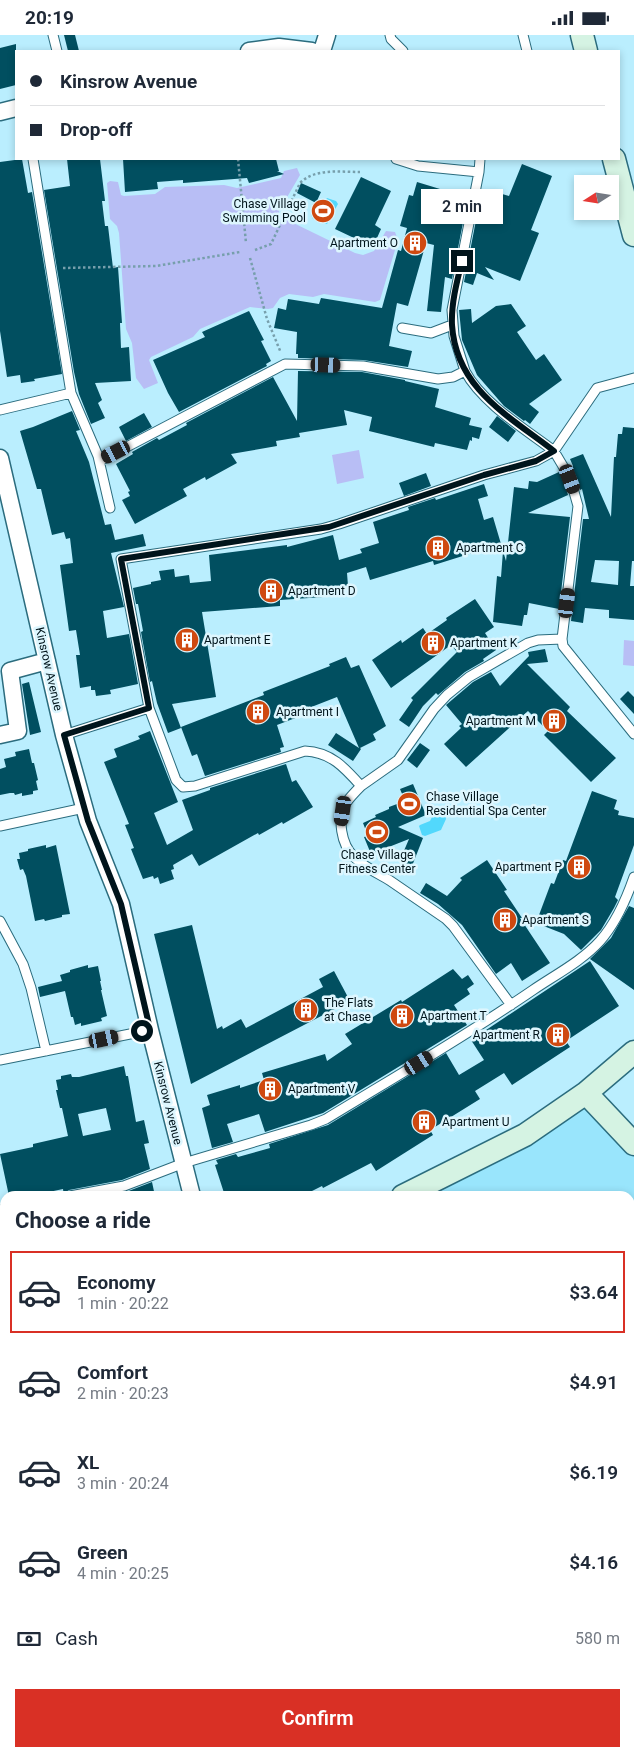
<!DOCTYPE html>
<meta charset="utf-8">
<style>
body{margin:0;font-family:Roboto,sans-serif;background:#f2f2f3;color:#1f2937;height:100vh;display:flex;flex-direction:column;font-size:19px;white-space:nowrap}
*{box-sizing:border-box;margin:0}
p{font-size:16px;color:#747a83}
.icon{flex:none;width:28px;height:28px;fill:none;stroke:currentColor;stroke-width:2;stroke-linecap:round;stroke-linejoin:round}
.map{position:relative;flex:1;overflow:hidden}
.sheet{position:absolute;left:0px;top:1156px;width:635px;height:566px;display:flex;flex-direction:column;background:#fff;border-radius:15px 15px 0 0;box-shadow:0 2px 8px #0003}
.sheet>*{flex:none}
.top-card{position:absolute;left:15px;top:15px;width:605px;height:110px;border-radius:0px;box-shadow:0 2px 8px #0003;display:grid;align-content:center;height:110px;padding:0 15px;background:#fff}
.needle{width:32px;rotate:258deg}
.tools{position:absolute;left:574px;top:140px;display:grid;gap:10px}
.tools a{display:grid;place-items:center;width:45px;height:45px;border-radius:0px;background:#fff;box-shadow:0 2px 8px #0003;font-size:25px}
.end{position:absolute;width:22px;height:22px;margin:-11px;border:6px solid #00141b;background:#fff;box-shadow:0 0 0 2px #fff}
.from{border-radius:50%}
.bubble{position:absolute;height:35px;border-radius:0px;background:#fff;box-shadow:0 2px 8px #0003;font-size:16px;font-weight:600;line-height:35px;text-align:center}
.car{position:absolute;width:15px;height:30px;margin:-15px -8px;border-radius:6px;box-shadow:0 0 4px 1px #0007;background:linear-gradient(#222 24%,#8ab4d8 0 40%,#222 0 76%,#8ab4d8 0 86%,#222 0)}
.top-card b{display:flex;align-items:center;gap:18px;height:48px;font-size:19px}
.top-card b+b{border-top:1px solid #e0e1e3}
.top-card i{width:12px;height:12px;background:#1f2937}
ul{padding:0;list-style:none}
li{display:flex;align-items:center;gap:15px;height:82px;margin:0 10px 8px;padding:0 5px;border:2px solid transparent;border-radius:0px}
li div{flex:1}
li b{display:block;font-size:19px}
li em{font-style:normal;font-weight:600}
li.current{border-color:#d93025}
li>.icon{width:45px;height:45px;stroke-width:1.5}
h2{padding:0 15px;font-size:22px;line-height:60px}
.pay{display:flex;align-items:center;gap:12px;height:55px;padding:0 15px;font-size:19px}
.pay p{margin-inline-start:auto}
.cta{display:flex;gap:10px;margin-top:auto;padding:10px 15px}
.cta a{flex:1;height:58px;border-radius:0px;background:#d93025;color:#fff;font-size:20px;font-weight:600;line-height:58px;text-align:center}
.status{display:flex;justify-content:space-between;align-items:center;height:35px;padding:0 25px;background:#fff;direction:ltr}
.status svg{height:14px;fill:currentColor}
.map>svg:first-child{display:block}
.built{fill:#99e5fc}
.green{fill:#b8bef5}
.water{fill:#52d8fc}
.building{fill:#014f60;fill-rule:evenodd}
.lines{fill:none;stroke-linecap:round;stroke-linejoin:round}
.lane-casing{stroke:#2b6c7e;stroke-width:11}
.street-casing{stroke:#2b6c7e;stroke-width:19}
.secondary-casing{stroke:#2b6c7e;stroke-width:25}
.path{stroke:#779fac;stroke-width:2.5;stroke-dasharray:2.5 2.5;stroke-linecap:butt}
.lane{stroke:#fff;stroke-width:9}
.street{stroke:#fff;stroke-width:16}
.secondary{stroke:#d5f3e3;stroke-width:22}
.route{stroke:#00141b;stroke-width:6}
.labels{text-anchor:middle;dominant-baseline:central;stroke-width:5;stroke-linejoin:round;paint-order:stroke}
.poi-label{font-size:12px;fill:#00141b;stroke:#ddf6fe;text-anchor:start}
.street-label{font-size:12px;fill:#00141b;stroke:#ddf6fe}
</style>
<div class="status"><b>20:19</b><svg viewBox="0 0 49 12"><path d="M0 12V9h3v3zM5 12V6h3v6zM10 12V3h3v9zM15 12V0h3v12zM26 1h20v11H26zM47 4h2v5h-2z"/></svg></div>
<div class="map">
<svg width="634" height="1722" viewBox="0 0 634 1722">
<rect width="100%" height="100%" fill="#baeefe"/>
<!-- built -->
<path class="built" d="M586,1058l48,51v613h-634v-331l5,-5v332h625v-557h-238z"/>
<!-- green -->
<path class="green" d="M297,133l3,7 -21,36v5l76,37 8,2 11,-4 12,-20 9,1 3,8 -18,60 -5,2 -51,-8 -11,3 -24,-3 -9,4 -7,10 -5,1 -18,-2 -50,22 -7,8 -42,20 -2,3 9,23 -14,6 -8,-11 -4,-35 -6,-14 -7,-96 -2,-7 -7,-7 -3,-36 3,-2 8,1 3,13 3,1 31,-2 10,-7 59,-2 13,3 44,-10 3,-7z
M359,415l5,28 -27,6 -5,-29z
M624,605l10,1v25l-11,-1z
M630,1622h4v56l-3,44h-269v-4h268z
M12,1718h201l4,4h-212z"/>
<!-- water -->
<path class="water" d="M327,163l9,3 2,3 -11,20 -14,-5 -2,-4 4,-8 6,1z
M437,776l8,4 1,4 -5,11 -16,6 -3,-1 -3,-9 1,-1 10,-4 4,-8z
M634,1202v72l-4,2v-71z"/>
<!-- building -->
<path class="building" d="M64,0h11l4,16h-11z
M16,9v41l-16,4v-41z
M22,124l6,34 4,-1 30,182 -28,5 1,2 -14,2 -1,-8 -13,2 -7,-46v-169z
M67,124h33l5,42h-3l3,25h3l5,42 5,-1 4,56h-2l1,25 8,-1 2,34 -36,2 7,17 -4,3 7,15 -14,6 -12,-30 -5,-22 -30,-182 26,-4z
M123,124h153l3,12h-2l7,3 -35,9 -2,-5 -64,5v-3l-26,2 1,7 -33,3z
M522,129l30,12 -21,54 8,3 -19,48 -35,-14 9,13 -17,-7 -4,12 -9,-3 15,-77 4,2 5,-17 21,6z
M361,142l30,14 -16,34 6,4 -8,18 -38,-18z
M417,147l23,7 -2,5 29,8 -15,77 -7,-2 -4,35 -14,-1 7,-66 -8,-2 -18,63 -11,-3 -8,43 23,5 -4,16 -45,-7 -65,-2v-4h-2l1,-22 -23,-4 4,-20 8,2 2,-11 31,5 2,-6 61,10 16,-58 3,1 6,-23 -7,-2 9,-31 4,1z
M301,148l20,9 -5,11 -19,-10z
M511,269l15,22 -9,6 19,28 8,-6 18,26 -33,24 10,8 -9,12 -5,-4 -1,1 -20,-15 -27,-31 -15,-35 -3,-30 12,-1 1,14 24,-17z
M249,276l15,29 -3,1 10,20 -5,3 1,2 -88,46 -11,-19 -15,-33 52,-23 -3,-5z
M298,336l64,1 43,8v1l34,8 -4,18 36,11 -2,7 13,3 -3,11 -7,-2v4l-2,-1 -3,10 -32,-7 -1,4 -65,-16 3,-14 -28,-7 3,15 -48,8 1,4 -24,4 1,5 -46,8 6,9 -31,17 -1,-3 -22,12 4,7 -52,28 -13,-24 8,-4 -2,-4 2,-1 -14,-27 17,-10 -1,-2 25,-14 2,2 28,-15 -1,-2 87,-46 24,44z
M72,376l8,19 -4,1 13,31 16,63 6,-1 4,16 28,-6 3,12 -35,7 13,54 -21,4 4,27 22,-4 9,50 -28,6 1,4 -15,2 -1,-6h-4v-4l-11,2 -4,-33h4l-4,-25 -7,1 -9,-66 13,-2 -3,-25 -4,1 -2,-7 -12,3 -11,-46h-4l-17,-58 13,-4z
M144,378l8,14 -26,14 -7,-14z
M497,381l19,15 -8,11 -19,-15z
M623,392l11,1v133h-2l-2,25h4v34l-25,-2v-8l-24,-2 -2,15 -12,-2 12,-102h6l-7,-30 -2,1 -4,-14 -5,-9 2,-1 -3,-7 13,-5 28,63 3,-60h2l2,-23h4zM595,525l24,1 -1,24 -27,-3z
M559,437l5,8 4,15 -40,18 42,4 -11,92 -30,-6 -2,12h-3l-2,11 -29,-4 4,-46 4,1 2,-26 3,10 8,-74 14,2 1,-8 8,1z
M426,438l5,13 -27,10 -5,-13z
M484,449l4,12 -10,3 6,21 9,-3 8,27 -67,21 -1,-4 -63,19 -4,-13 -19,6 1,13 -10,1v9l-58,4v6l-78,6 14,85 -44,7 9,24 -13,5 -11,-30 -5,-22 -2,1 -9,-50 2,-1 -5,-27h-2l-3,-16 18,-4v-2l10,-2 -2,-9 15,-2 1,8 14,-2 1,8 21,-2 -2,-26 78,-10v2l46,-12 6,25 23,-7 -2,-4 19,-6 -6,-21 36,-12 -1,-3 27,-9 1,2z
M475,564l19,28 -9,6 11,17 -13,9 1,2 -19,11 -27,23 -2,-2 -13,13 -14,21 -10,-7 14,-20 -2,-2 46,-46 -6,-7 -60,43 -19,-28 29,-20 1,3 21,-15 4,6 20,-14 -1,-2z
M545,614l3,13 -21,2 43,43 -3,4 49,47 -25,24 -47,-47 4,-4 -20,-20 -62,56 -22,-23 17,-16 -2,-2 3,-2 -16,-19 27,-23 18,-10 9,14 29,-30 -1,-4z
M346,622l5,11 8,-3 27,61 -13,8 3,6 -16,8 1,1 -8,12 -25,-16 8,-12 23,15 -22,-51 -41,16 2,4 -21,8 7,22 -4,1 1,4 -76,24 -8,-22 -5,2 -11,-29 83,-32 -1,-3 67,-26 -1,-2z
M29,647l12,50 -11,3 -8,-51z
M628,656l6,6v17l-14,-15z
M150,696l28,71 -24,11 13,32 26,-15 -11,-30 28,-10v-2l76,-24 6,18 4,-2 17,27 -30,17 -1,-2 -23,13 -1,-2 -59,33 -7,-12 -19,11 1,4 -3,1 3,9 -14,5 -2,-7 -4,2 -1,-3 -10,3 -12,-30 3,-1 -9,-23 4,-1 -25,-62 13,-5 -3,-8 26,-10 -2,-3z
M420,708l10,7 -13,18 -10,-8z
M29,714l3,14h2l4,17 -2,1 2,9 -5,1v3l-11,2v-3l-7,2 -1,-2h-4l-10,2v-26l6,-2 -2,-8 12,-3 -1,-4z
M413,749l13,31 -28,12 25,11 -11,28 -12,-6 9,-21 -38,15 -7,-17 4,-1 -5,-13 13,-6 -1,-2 14,-6v-2l16,-6 -5,-12z
M592,756l25,9 -3,9 5,2 -1,4 16,3v27l-19,52 3,3 -4,8 -13,22 -20,20 -17,-16 -28,-11 15,-40 3,1 9,-24 3,1z
M46,810v3l10,-3 14,69 -8,1v2l-17,4 -1,-2 -9,2 -9,-45 -3,-7 -3,1 -3,-11h3l-1,-6 9,-2v-2z
M487,825l20,30 -3,1 18,27h-2l30,45 -28,18 -11,-18 -15,11 -34,-49 -24,-21 -18,-11 6,-10 21,13 15,-16 -2,-2z
M629,871l5,2v82l-44,-31 21,-21z
M192,890l25,104 5,-3 1,3 18,-10 5,9 77,-41 -4,-8 15,-8 16,30 -159,83 -37,-150z
M590,926l29,45 -53,35 4,6 -58,38 -8,-12 -29,18 5,8 -50,31 3,5 -57,36 -5,-8 -48,25 -1,-2 -20,10h-77l-10,-31 3,-1 -2,-4 20,-6 2,3 32,-9 -1,-4 59,-19 118,-72 13,22 25,-15 -13,-20z
M88,930v3l10,-2 3,15h-1l2,9h-1l6,26 -6,2 1,3 -21,5v-3l-6,2 -2,-8h-2l-6,-26 -25,6 -2,-10 24,-6 -2,-6 10,-3v-2z
M453,934l9,10 6,-4 6,9 -7,5 3,5 -16,11 13,20 -144,88 -58,19 -6,-18 -32,10 6,18 -21,6 -10,-40 8,-3 -3,-10 33,-10v3l24,-8 -2,-7 63,-19 2,7 25,-17 -7,-10 56,-34 1,2z
M124,1031l2,10h2l8,46 8,-2 5,23 -5,1 6,25 -28,11 -53,10 -3,2 -2,4 -1,-7 -33,7h-21l-9,-42 33,-7v-3l35,-8 -6,-28h-2l-4,-18h2l-2,-10 5,-1v-3l10,-2 1,3h7zM106,1073l5,22 -28,6 -5,-22z
M152,1147l3,14h-52l23,-4z"/>
<g class="lines">
<!-- lane casing -->
<g class="lane-casing">
<path id="lane" d="M53,0l4,16
M390,0l1,4 12,12
M523,0l4,16
M33,124l38,234
M396,124l22,7 61,6
M402,293l29,5 21,-8
M465,336l-11,-35 -2,-26 27,-138 1,-13
M634,343l-37,10 -43,63 16,27 8,28 -16,133 1,7 71,88
M0,375l71,-17 27,63 12,52
M100,426l185,-97 78,2 75,13 15,-2 12,-6c17,32 60,58 89,80l-18,10 -52,14 -145,49 -18,5 -200,30 28,149
M64,700l85,-27 27,72 7,7 12,-1 110,-35c26,1 40,17 56,35l37,-26 36,-51 13,-14 22,-18 59,-34 10,-3 24,-1
M361,751c-5,5 -11,11 -15,17 -9,16 -5,41 8,54 10,10 23,16 35,23 19,13 38,26 57,39l7,7 58,79
M0,791l84,-18
M0,886l23,43 8,24 15,63
M0,1025l150,-30
M70,1161l54,-10 60,-23 127,-38 15,-6c69,-42 140,-83 207,-129 22,-15 49,-29 67,-49 16,-18 26,-41 34,-64
M0,1175l5,-1
M0,1566l5,-3"/>
</g>
<!-- street casing -->
<g class="street-casing">
<path id="street" d="M249,16l30,-4 33,4
M322,16l5,-16
M0,77l16,-4
M0,423l64,277 24,86 33,83 29,126 42,166
M0,700l18,-4 -8,-60 37,-10
M630,1369l4,-2"/>
</g>
<!-- secondary casing -->
<g class="secondary-casing">
<path id="secondary" d="M582,0l4,16
M614,124l20,76
M586,1058l48,51
M403,1161l122,-61 61,-42 48,-41
M0,1391l5,-5"/>
</g>
<!-- path -->
<path class="path" d="M238,124l8,84
M255,215l16,-6 29,-61c15,-15 40,-11 60,-11
M250,223l17,61 14,34
M63,233l93,-2 84,-14"/>
<!-- lane -->
<use href="#lane" class="lane"/>
<!-- street -->
<use href="#street" class="street"/>
<!-- secondary -->
<use href="#secondary" class="secondary"/>
</g>
<g class="lines">
<!-- route -->
<path class="route" d="M142,996l8,-2 -29,-125 -33,-83 -24,-86 85,-27 -28,-149 208,-32 155,-52 52,-14 18,-10c-45,-35 -98,-62 -102,-126 -1,-21 5,-44 10,-64"/>
</g>
<!-- icons -->
<defs>
<g id="stadium-disc" transform="scale(1.25)"><circle r="9.5" fill="#cf4910" stroke="#ddf6fe"/><path d="M0-5a6.5 5 0 1 0 0 10a6.5 5 0 1 0 0-10ZM-3.5-1.8h7v3.6h-7Z" fill="#fff"/></g>
<g id="building-disc" transform="scale(1.25)"><circle r="9.5" fill="#cf4910" stroke="#ddf6fe"/><path d="M-4-6H4V6H1V3H-1V6H-4ZM-2.5-4.3h1.7v1.8h-1.7ZM.8-4.3h1.7v1.8H.8ZM-2.5-1h1.7V.8h-1.7ZM.8-1h1.7V.8H.8Z" fill="#fff"/></g>
</defs>
<g fill-rule="evenodd">
<use href="#stadium-disc" x="323" y="176"/>
<use href="#building-disc" x="415" y="208"/>
<use href="#building-disc" x="438" y="513"/>
<use href="#building-disc" x="271" y="556"/>
<use href="#building-disc" x="187" y="605"/>
<use href="#building-disc" x="433" y="608"/>
<use href="#building-disc" x="258" y="677"/>
<use href="#building-disc" x="554" y="686"/>
<use href="#stadium-disc" x="409" y="769"/>
<use href="#stadium-disc" x="377" y="797"/>
<use href="#building-disc" x="579" y="832"/>
<use href="#building-disc" x="505" y="885"/>
<use href="#building-disc" x="306" y="975"/>
<use href="#building-disc" x="402" y="981"/>
<use href="#building-disc" x="558" y="1000"/>
<use href="#building-disc" x="270" y="1054"/>
<use href="#building-disc" x="424" y="1087"/>
</g>
<g class="labels">
<!-- poi labels -->
<g class="poi-label">
<text x="306" y="169" text-anchor="end">Chase Village<tspan x="306" dy="14">Swimming Pool</tspan></text>
<text x="398" y="208" text-anchor="end">Apartment O</text>
<text x="456" y="513">Apartment C</text>
<text x="288" y="556">Apartment D</text>
<text x="204" y="605">Apartment E</text>
<text x="450" y="608">Apartment K</text>
<text x="276" y="677">Apartment I</text>
<text x="536" y="686" text-anchor="end">Apartment M</text>
<text x="426" y="762">Chase Village<tspan x="426" dy="14">Residential Spa Center</tspan></text>
<text x="377" y="820" text-anchor="middle">Chase Village<tspan x="377" dy="14">Fitness Center</tspan></text>
<text x="562" y="832" text-anchor="end">Apartment P</text>
<text x="522" y="885">Apartment S</text>
<text x="324" y="968">The Flats<tspan x="324" dy="14">at Chase</tspan></text>
<text x="420" y="981">Apartment T</text>
<text x="540" y="1000" text-anchor="end">Apartment R</text>
<text x="288" y="1054">Apartment V</text>
<text x="442" y="1087">Apartment U</text>
</g>
<!-- street labels -->
<g class="street-label">
<text transform="translate(49 634) rotate(77)">Kinsrow Avenue</text>
<text transform="translate(168 1068) rotate(76)">Kinsrow Avenue</text>
</g>
</g>
</svg>
<div class="tools">
<a><svg class="needle" viewBox="-14 -14 28 28"><path d="M0-13l5 13h-10z" fill="#e53935"/><path d="M0 13l5-13h-10z" fill="#747a83"/></svg></a>
</div>
<i class="end from" style="left:142px;top:996px"></i>
<i class="end" style="left:462px;top:226px"></i>
<div class="bubble" style="left:421px;top:154px;width:82px">2 min</div>
<i class="car" style="left:326px;top:330px;rotate:92deg"></i>
<i class="car" style="left:116px;top:417px;rotate:243deg"></i>
<i class="car" style="left:570px;top:444px;rotate:159deg"></i>
<i class="car" style="left:567px;top:568px;rotate:7deg"></i>
<i class="car" style="left:343px;top:776px;rotate:188deg"></i>
<i class="car" style="left:104px;top:1004px;rotate:78deg"></i>
<i class="car" style="left:419px;top:1028px;rotate:59deg"></i>
<div class="top-card">
<b><i class="from"></i>Kinsrow Avenue</b>
<b><i></i>Drop-off</b>
</div>
<section class="sheet">
<h2>Choose a ride</h2>
<ul>
<li class="current"><svg class="icon" aria-label="car" viewBox="0 0 24 24"><path d="M5 17H2v-5l4-1 3-4h7l3 4 3 1v5h-3M9 17h6M6 11h13"/><circle cx="7" cy="17" r="2"/><circle cx="17" cy="17" r="2"/></svg><div><b>Economy</b><p>1 min · 20:22</p></div><em>$3.64</em></li>
<li><svg class="icon" aria-label="car" viewBox="0 0 24 24"><path d="M5 17H2v-5l4-1 3-4h7l3 4 3 1v5h-3M9 17h6M6 11h13"/><circle cx="7" cy="17" r="2"/><circle cx="17" cy="17" r="2"/></svg><div><b>Comfort</b><p>2 min · 20:23</p></div><em>$4.91</em></li>
<li><svg class="icon" aria-label="car" viewBox="0 0 24 24"><path d="M5 17H2v-5l4-1 3-4h7l3 4 3 1v5h-3M9 17h6M6 11h13"/><circle cx="7" cy="17" r="2"/><circle cx="17" cy="17" r="2"/></svg><div><b>XL</b><p>3 min · 20:24</p></div><em>$6.19</em></li>
<li><svg class="icon" aria-label="car" viewBox="0 0 24 24"><path d="M5 17H2v-5l4-1 3-4h7l3 4 3 1v5h-3M9 17h6M6 11h13"/><circle cx="7" cy="17" r="2"/><circle cx="17" cy="17" r="2"/></svg><div><b>Green</b><p>4 min · 20:25</p></div><em>$4.16</em></li>
</ul>
<div class="pay"><svg class="icon" aria-label="cash" viewBox="0 0 24 24"><path d="M3 7h18v10H3z"/><circle cx="12" cy="12" r="2"/></svg>Cash<p>580 m</p></div>
<div class="cta"><a>Confirm</a></div>
</section>
</div>
